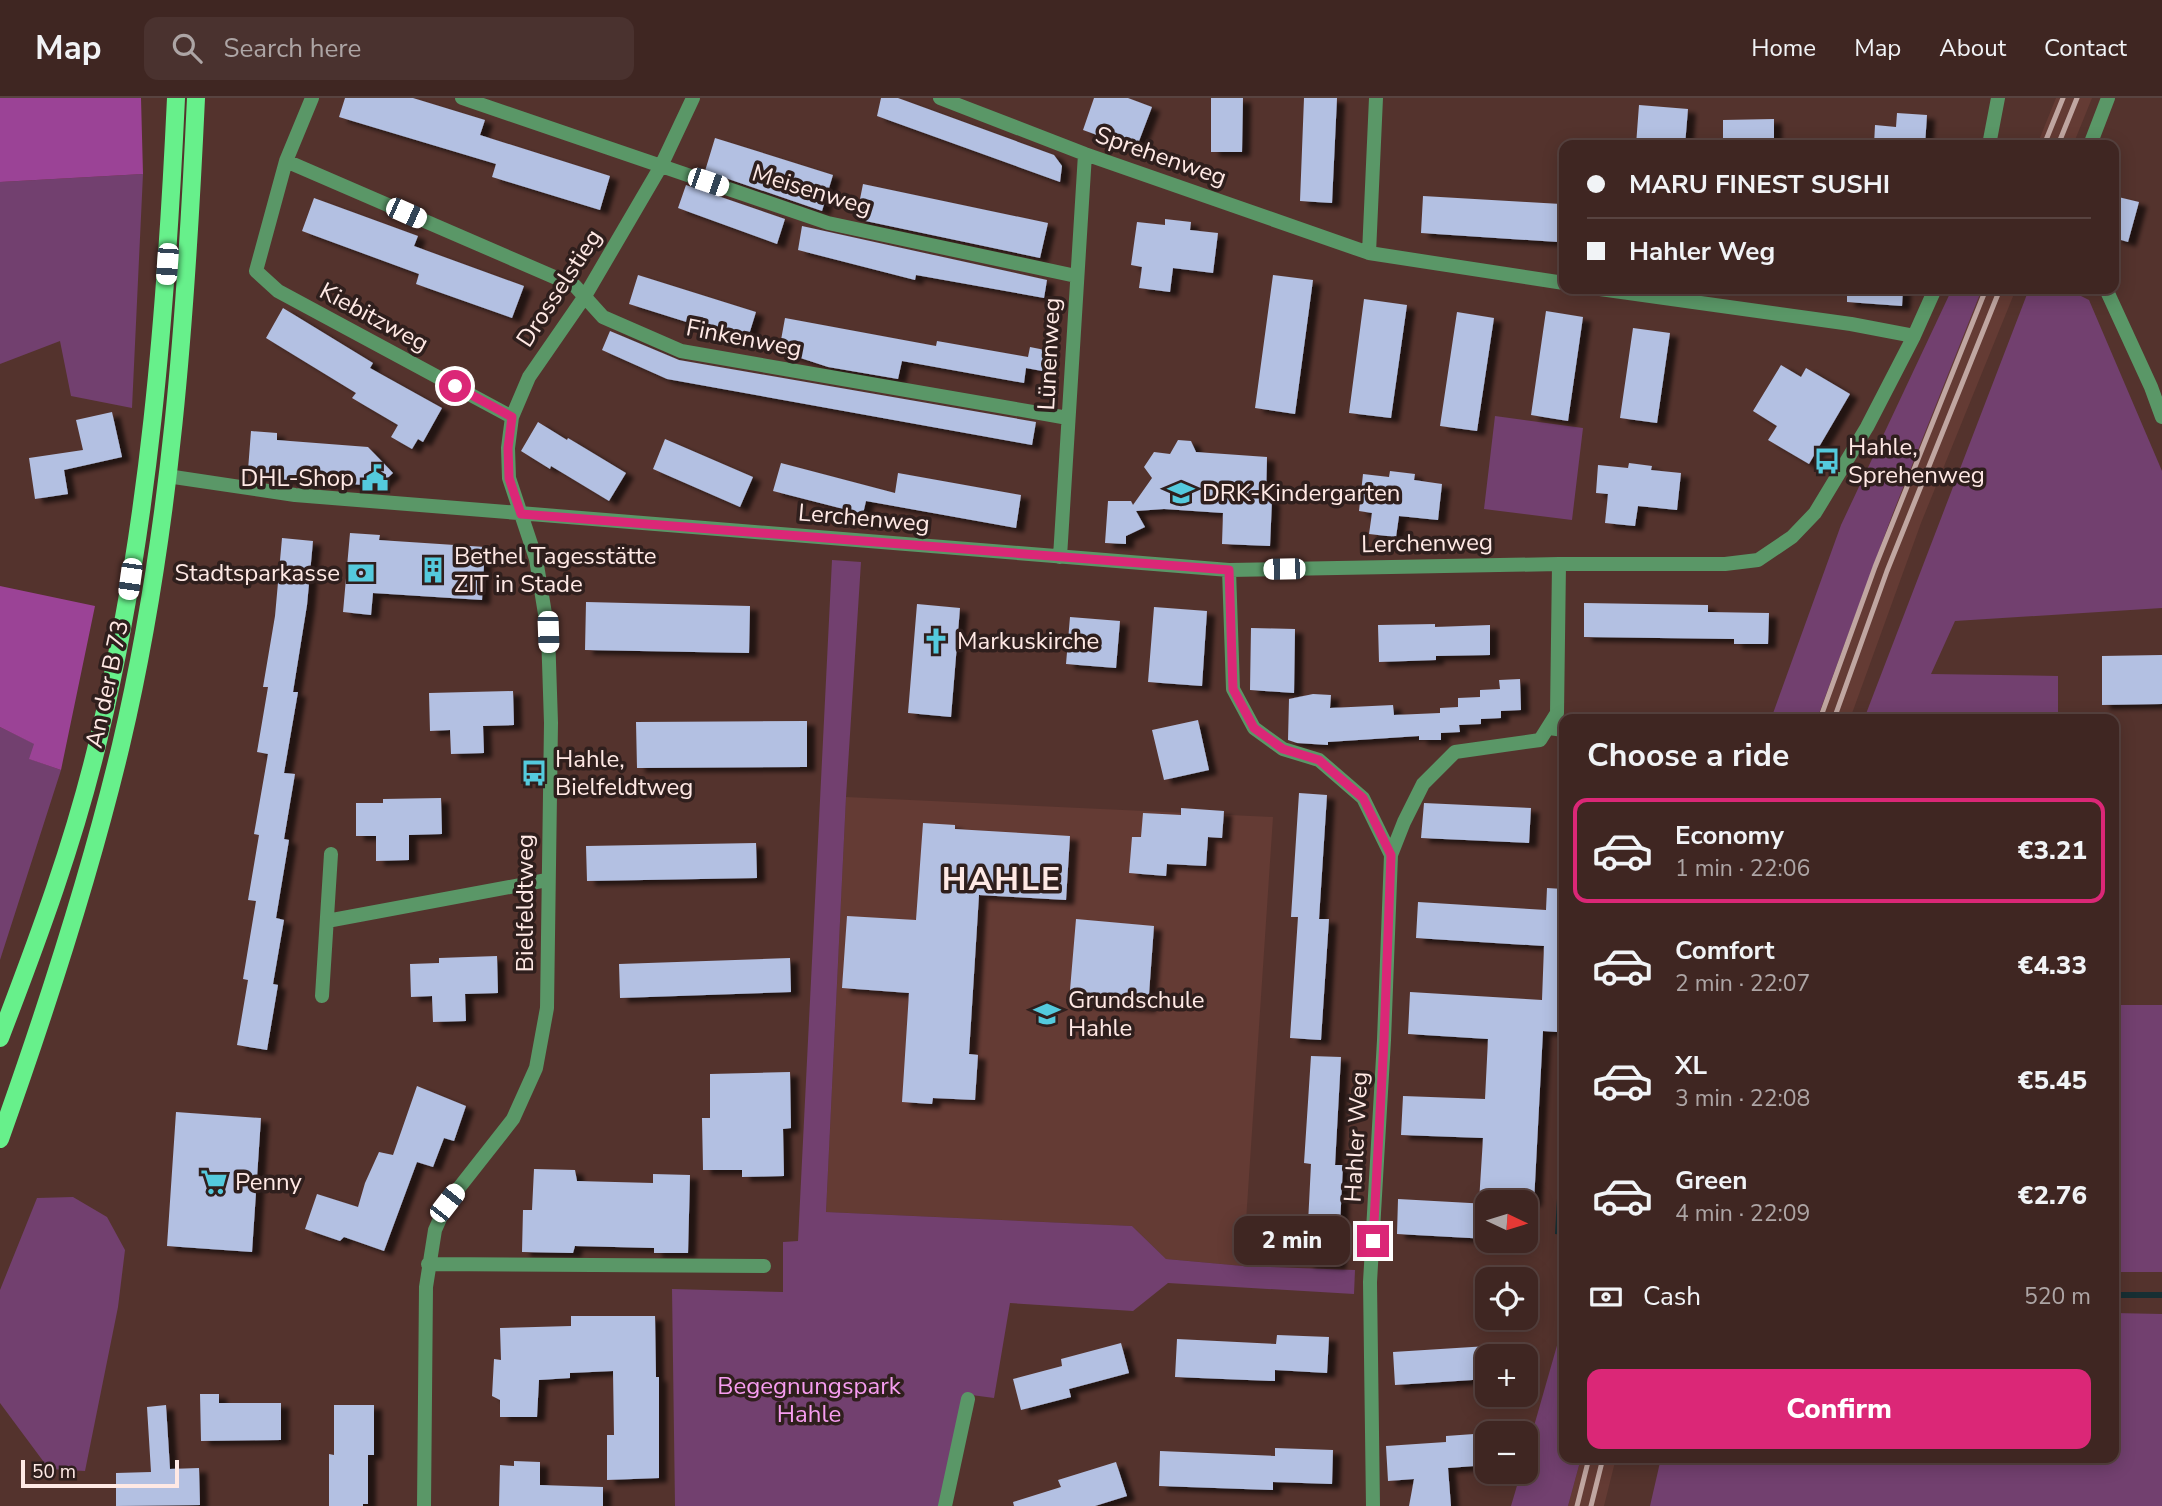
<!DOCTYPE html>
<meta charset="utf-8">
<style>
body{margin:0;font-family:"Nunito Sans",sans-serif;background:#4a322f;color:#f1f3f6;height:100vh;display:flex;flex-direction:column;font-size:26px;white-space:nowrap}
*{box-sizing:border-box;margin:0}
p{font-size:23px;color:#ada5a5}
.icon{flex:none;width:38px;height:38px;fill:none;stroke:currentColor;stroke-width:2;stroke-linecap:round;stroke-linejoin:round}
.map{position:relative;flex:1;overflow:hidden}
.sheet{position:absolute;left:1559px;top:616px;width:560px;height:749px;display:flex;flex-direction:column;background:#3f2622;border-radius:14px;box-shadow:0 4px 18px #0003,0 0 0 2px #584340}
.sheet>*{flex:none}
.banner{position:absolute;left:1559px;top:42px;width:560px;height:154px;border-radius:14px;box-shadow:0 4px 18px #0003,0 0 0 2px #584340;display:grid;align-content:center;height:154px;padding:0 28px;background:#3f2622}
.needle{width:46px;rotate:94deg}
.fabs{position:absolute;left:1475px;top:1092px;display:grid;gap:14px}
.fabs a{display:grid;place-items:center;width:63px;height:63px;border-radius:14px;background:#3f2622;box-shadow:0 4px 18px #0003,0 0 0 2px #584340;font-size:35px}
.scale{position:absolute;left:21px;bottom:18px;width:158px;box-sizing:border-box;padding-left:7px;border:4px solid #ffe9e5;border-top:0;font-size:19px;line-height:24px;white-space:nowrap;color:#ffe9e5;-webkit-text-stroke:5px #2f1f1d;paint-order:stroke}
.end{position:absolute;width:32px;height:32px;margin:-16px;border:9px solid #db2777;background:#fff;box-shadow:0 0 0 4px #fff}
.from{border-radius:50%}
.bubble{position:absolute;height:49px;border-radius:14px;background:#3f2622;box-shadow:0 4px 18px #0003,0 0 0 2px #584340;font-size:23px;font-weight:800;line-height:49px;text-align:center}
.car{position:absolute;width:21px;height:42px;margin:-21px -10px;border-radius:9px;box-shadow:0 0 5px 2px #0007;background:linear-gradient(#fff 24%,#345 0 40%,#fff 0 76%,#345 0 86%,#fff 0)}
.banner b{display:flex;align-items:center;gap:24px;height:66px;font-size:26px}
.banner b+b{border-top:2px solid #584340}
.banner i{width:18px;height:18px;background:#f1f3f6}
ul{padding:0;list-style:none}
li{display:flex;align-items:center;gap:21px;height:105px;margin:0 14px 10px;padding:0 14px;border:4px solid transparent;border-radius:14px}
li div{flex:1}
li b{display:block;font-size:26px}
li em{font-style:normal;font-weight:800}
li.active{border-color:#db2777}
li>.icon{width:63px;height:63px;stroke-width:1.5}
h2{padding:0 28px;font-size:32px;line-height:84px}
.pay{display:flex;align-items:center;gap:18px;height:77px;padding:0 28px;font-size:26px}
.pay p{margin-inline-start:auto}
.primary-button{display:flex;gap:14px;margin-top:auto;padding:14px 28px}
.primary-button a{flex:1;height:80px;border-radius:14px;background:#db2777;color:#fff;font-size:28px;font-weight:800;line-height:80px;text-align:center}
header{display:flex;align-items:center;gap:42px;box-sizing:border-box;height:98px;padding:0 35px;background:#3f2622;border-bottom:2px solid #584340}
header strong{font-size:33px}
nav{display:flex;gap:38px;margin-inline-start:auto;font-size:24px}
.search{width:490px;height:63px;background:#4a322f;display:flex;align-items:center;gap:18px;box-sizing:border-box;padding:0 24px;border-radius:14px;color:#ada5a5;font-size:26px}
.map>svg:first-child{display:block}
.built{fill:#643b34}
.green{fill:#72406f}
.forest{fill:#9b4396}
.water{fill:#172f33}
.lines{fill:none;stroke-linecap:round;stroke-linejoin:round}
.stream{stroke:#172f33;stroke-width:6}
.building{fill:#b3c0e2;filter:url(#shadow)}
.minor{stroke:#5a9767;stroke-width:14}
.primary{stroke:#67f08b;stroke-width:18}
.rail{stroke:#c0a6a1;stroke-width:5}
.route{stroke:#db2777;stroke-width:9}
.labels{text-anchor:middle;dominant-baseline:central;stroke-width:7;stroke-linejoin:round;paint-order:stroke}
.street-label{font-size:24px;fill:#ffe9e5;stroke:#2f1f1d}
.poi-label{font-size:24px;fill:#ffe9e5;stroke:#2f1f1d;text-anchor:start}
.park-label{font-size:24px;fill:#f79df0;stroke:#2f1f1d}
.district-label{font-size:32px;font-weight:bold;letter-spacing:2px;fill:#ffe9e5;stroke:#2f1f1d}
</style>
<header>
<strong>Map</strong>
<div class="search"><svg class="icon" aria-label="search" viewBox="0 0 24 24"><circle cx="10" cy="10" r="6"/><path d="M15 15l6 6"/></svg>Search here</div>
<nav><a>Home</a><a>Map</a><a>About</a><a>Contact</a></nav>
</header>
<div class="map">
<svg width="2162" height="1408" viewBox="0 0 2162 1408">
<defs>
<filter id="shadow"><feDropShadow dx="8" dy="4.5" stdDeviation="2" flood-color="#0009"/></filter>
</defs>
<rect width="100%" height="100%" fill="#54332d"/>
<!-- built -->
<path class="built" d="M2056,0h36l-19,47h-36z
M1982,191h34l-95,234 -71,196h-33l76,-206z
M846,699l427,20 -30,449 -77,-7 -34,-33 -306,-14z
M1581,1360h35l-12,48h-36z"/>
<!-- green -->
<path class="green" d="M143,76l-11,234 -61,-12 -11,-55 -60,23v-182z
M1952,191h30l-89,224 -76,206h-46l70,-194z
M2029,191h38l22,11 73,171v137l-207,13 -24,53 127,2v43h-194z
M1495,318l88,12 -11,92 -88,-11z
M832,462l29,2 -15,235 -20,415 306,14 34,33 77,7 112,4 -1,24 -186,-11 -35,28 -123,-8 -16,95 -30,-4 -25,112h-264l-3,-217 111,3v-50l15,-1z
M0,629l35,17 -5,15 31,11 -61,190z
M2114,907h48v267h-48z
M73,1099l34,20 18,33 -7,57 -33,164 -36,-2 -49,-66v-113l37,-92z
M2114,1215l48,1v192h-512l11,-48h453z
M1564,1223v137h17l-13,48h-57l10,-34h5v-18z"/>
<!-- forest -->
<path class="forest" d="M0,0h141l2,76 -143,8z
M0,488l95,20 -34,164 -32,-11 5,-15 -34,-17z"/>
<!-- water -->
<path class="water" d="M1564,976v161l-9,-1z"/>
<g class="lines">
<!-- stream -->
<path class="stream" d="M2114,1197h48"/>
</g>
<!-- building -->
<path class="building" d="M345,0h68l72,22 -5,15 130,41 -10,34 -108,-33 4,-13 -157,-47z
M881,0h17l156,57 8,11 -2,16 -183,-66z
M1094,0h34l24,9 -16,42 -53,-19z
M1211,0h32l-1,54h-31z
M1304,0h33l-5,105 -32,-2z
M1639,7l49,4 -3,36h-49z
M1897,15l30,2 -2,30h-51l1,-20 21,2z
M1774,21v26h-51v-25z
M715,40l118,37 -11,36 -117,-40z
M863,86l185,39 -8,35 -184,-39z
M686,87l99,34 -8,25 -99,-36z
M1423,98l138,8 -3,38 -137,-9z
M2114,98l25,6 -11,40 -14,-4z
M314,100l104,38 -4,10 110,40 -12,32 -96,-34 3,-10 -117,-43z
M1165,121l26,3 -1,8 28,3 -5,40 -40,-5 -3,24 -31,-4 3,-21 -11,-2 6,-43 28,3z
M802,128l245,54 -3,18 -128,-23 -1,5 -117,-30z
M638,177l118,37 -9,29 -118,-37z
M1273,177l40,5 -18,134 -40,-6z
M1847,191h56l-1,17 -55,-4z
M1364,201l43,6 -16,113 -42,-5z
M283,210l90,55 -3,5 72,40 -19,34 -5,-3 -6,10 -21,-12 7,-12 -46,-27 4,-5 -90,-55z
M1546,213l37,6 -15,104 -37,-6z
M1457,214l37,6 -17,113 -37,-5z
M785,220l151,28 1,-5 91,16 2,-10 15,3 -3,21 -16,-3 -2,15 -122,-22 -4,18 -70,-12 -49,-16z
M1633,230l37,5 -13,90 -37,-5z
M610,233l69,29 357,62 -4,23 -365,-66 -65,-29z
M1781,267l20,12 5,-9 44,26 -41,70 -41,-24 9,-14 -24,-15z
M112,314l10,45 -58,13 4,24 -33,5 -6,-41 54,-8 -7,-30z
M538,324l29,18 1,-2 58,35 -17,28 -58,-35 -1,3 -29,-18z
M251,333l26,2v7l91,7 25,26 -14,13 -117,-8v-7l-14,-1z
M665,341l88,38 -13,30 -87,-38z
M1178,342l13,1 5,11 71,5 -1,41 6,2 -2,46 -48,-2 1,-31 -59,-4 -28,2 9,16 -19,9v8l-21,-1 3,-42h23l2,4 19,-27 -8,-11 10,-15 16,2z
M781,365l114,30 3,-20 123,22 -5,33 -150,-27 -3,13 -90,-23z
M1629,365l23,3 -1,4 30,3 -4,37 -39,-4 -3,20 -30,-3 3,-29 -12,-1 2,-28 30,3z
M1390,373l25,3 -1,6 28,4 -4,36 -39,-4 -3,21 -27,-3 3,-21 -13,-2 4,-37 26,3z
M350,435l30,2 -1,5 106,7 -3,53 -109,-7 -2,22 -28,-3z
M282,440l31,3 -6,64 -14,87h5l-14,81 11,1 -11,65 5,1 -13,78 8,2 -11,64 5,1 -11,65 -30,-5 11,-65 -5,-1 13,-78 -8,-1 11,-65 -5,-1 14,-80 -11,-2 11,-65h-5l12,-71z
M586,504l164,4 -1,47 -164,-3z
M1584,505l124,2v7l61,1 -1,31h-34v-5l-150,-2z
M917,506l43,4 -9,109 -43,-4z
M1154,509l53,4 -5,75 -54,-4z
M1070,519l50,4 -4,47 -50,-4z
M1435,526v3l55,-2v30l-54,1v4l-57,2 -1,-37z
M1251,530l44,1 -1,64 -44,-3z
M2162,557v49l-60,1v-49z
M1520,581l1,31 -20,1v7l-20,1v5l-22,1 1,7 -19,1v7h-22v-4l-91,6v3l-31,-2 -9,-3 1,-41 24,-5 18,1 -1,13 63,-3 1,10 46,-2v-5l18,-1v-9l22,-1v-7l20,-1 -1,-9z
M513,593l1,34 -31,1 1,27 -33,1 -1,-24 -20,1 -1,-38z
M1198,622l11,50 -45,10 -12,-50z
M807,623v46l-170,1 -1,-46z
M1299,695l28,2 -8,124h10l-8,121 -31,-2 8,-121h-7z
M441,700l1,36 -33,1v25l-33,1v-25h-20v-33h27v-4z
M1424,705l107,5 -2,35 -108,-5z
M1181,710l43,3 -2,27 -14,-1 -2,29 -39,-2 -1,12 -37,-3 3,-36h9l2,-24 38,2z
M923,725l32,2v4l115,7 -4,64 -87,-5 -10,159 9,1 -3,45 -42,-2 -1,6 -30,-2 7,-109 -67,-5 5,-72 69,4z
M756,745l1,35 -170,3 -1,-35z
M1547,790l16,1 -6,143 -14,-1 -9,171h-55l4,-64 -82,-3 2,-39 82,3 3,-60 -80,-5 2,-42 132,8 2,-54 -128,-8 2,-36 128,8z
M1076,821l78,7 -6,82 -79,-6z
M497,858l1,37 -33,1 1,27 -33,1 -1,-26 -21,1 -1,-33 29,-1v-5z
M790,860l1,34 -171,6 -1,-34z
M1311,958l30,1 -6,108h8l-5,100 -32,-2 5,-99 -7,-1z
M790,974l1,56 -8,1 1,47 -42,1v-7h-39l-1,-52h8v-44z
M417,988l49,20 -12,35 -10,-3 -11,29 -16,-5 -33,89 -40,-14 -4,4 -35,-12 12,-35 41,13 7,-24 14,-31 14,3z
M176,1014l85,6 -9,134 -85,-6z
M534,1071l41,1 2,11 76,2v-9l37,1 -2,78h-34v-5l-79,-2 -2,7 -51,-1 1,-42h9z
M1398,1101l90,5v35l-91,-5z
M571,1218h84l1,61h3v101l-52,2v-45h7l-1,-64 -43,2v5l-31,2 -2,37h-37v-17l-8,-4 2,-37 7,1 -1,-32 71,-2z
M1277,1237l52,2 -2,36 -52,-3v11l-100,-4 2,-38 99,5z
M1121,1245l8,30 -60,16 2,8 -50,13 -8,-31 49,-13 -1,-7z
M1488,1248v33l-93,6 -2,-33z
M200,1296h19v9h62v37l-80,1z
M166,1307l4,64 29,-1 1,37 -84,1v-33l35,-1 -4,-65z
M334,1307h40v50h-6v49h-5v2h-34v-52l5,1z
M1488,1335v32l-40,3 3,38h-42l5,-27 -26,2 -2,-35 60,-4v-6z
M1275,1350l58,2 -1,34 -59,-2v8l-114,-4 1,-35 115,5z
M514,1363l26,1v23l63,2v19h-104l1,-41 14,1z
M1116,1364l11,34 -32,10h-81l-1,-4 48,-15 -3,-7z"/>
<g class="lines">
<!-- minor -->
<path class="minor" d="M312,0l-26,63 -30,110 22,20 234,126
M462,0l366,125 248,53
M940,0l145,56 284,99 195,30
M1989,47l9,-47
M2090,47l18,-47
M286,63l289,125 28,31 78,34 387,67
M1369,155l7,-155
M1600,191l251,35 63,12
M2106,191l45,98 11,30
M167,378l128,19 934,75 330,-6h166l33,-4 34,-23 23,-24 52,-86 47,-91 21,-47
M1060,459l25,-403
M1229,472l4,119 21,39 29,21 36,11 44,38 28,57 -7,185 -14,242 3,224
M1549,630l15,2
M1391,757l13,-33 19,-38 32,-32 85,-12 17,-27 2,-149
M327,823l220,-41
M322,898l9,-142
M428,1166l336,2
M424,1408l2,-219 9,-57 12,-27 66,-84 23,-51 11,-60 4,-285 -3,-91 -12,-73 -27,-81 -1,-30 4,-31 17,-40 56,-81 76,-130 32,-68
M945,1408l23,-107"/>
<!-- primary -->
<path class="primary" d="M0,940c38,-99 75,-198 99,-301 50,-209 67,-425 77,-639
M0,1041c46,-129 89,-260 121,-394 50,-212 65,-430 75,-647"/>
<!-- rail -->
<path class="rail" d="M2044,47l19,-47
M2058,47l19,-47
M1820,621l55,-152 111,-278
M1834,621l53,-148 113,-282
M1577,1408l12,-48
M1591,1408l12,-48"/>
</g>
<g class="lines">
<!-- route -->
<path class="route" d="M455,288l57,31 -4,31 1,30 12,36 708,56 4,119 21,39 29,21 36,11 44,38 28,57 -7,185 -11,201"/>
</g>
<!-- icons -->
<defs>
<g id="bus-bare" transform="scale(2.1)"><path d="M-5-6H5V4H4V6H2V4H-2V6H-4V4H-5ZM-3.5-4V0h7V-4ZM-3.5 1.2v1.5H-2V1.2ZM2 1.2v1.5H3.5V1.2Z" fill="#54cadd" stroke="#2f1f1d" stroke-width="2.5" paint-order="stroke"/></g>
<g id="civic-bare" transform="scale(2.1)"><path d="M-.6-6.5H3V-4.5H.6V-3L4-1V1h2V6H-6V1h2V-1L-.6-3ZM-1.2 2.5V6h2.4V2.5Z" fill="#54cadd" stroke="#2f1f1d" stroke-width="2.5" paint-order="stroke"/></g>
<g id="school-bare" transform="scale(2.1)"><path d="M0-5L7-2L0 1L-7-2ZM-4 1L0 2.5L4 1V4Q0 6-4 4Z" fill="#54cadd" stroke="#2f1f1d" stroke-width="2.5" paint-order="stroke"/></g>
<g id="building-bare" transform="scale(2.1)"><path d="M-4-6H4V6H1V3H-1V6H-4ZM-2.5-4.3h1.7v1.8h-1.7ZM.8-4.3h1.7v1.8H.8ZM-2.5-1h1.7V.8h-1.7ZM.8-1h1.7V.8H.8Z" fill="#54cadd" stroke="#2f1f1d" stroke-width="2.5" paint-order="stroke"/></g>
<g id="bank-bare" transform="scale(2.1)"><path d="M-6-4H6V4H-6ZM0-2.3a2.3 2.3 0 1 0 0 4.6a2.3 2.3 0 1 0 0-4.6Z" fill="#54cadd" stroke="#2f1f1d" stroke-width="2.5" paint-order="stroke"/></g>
<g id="church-bare" transform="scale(2.1)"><path d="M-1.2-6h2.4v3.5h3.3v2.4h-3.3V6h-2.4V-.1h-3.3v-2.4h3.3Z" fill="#54cadd" stroke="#2f1f1d" stroke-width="2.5" paint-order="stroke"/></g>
<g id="supermarket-bare" transform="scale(2.1)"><path d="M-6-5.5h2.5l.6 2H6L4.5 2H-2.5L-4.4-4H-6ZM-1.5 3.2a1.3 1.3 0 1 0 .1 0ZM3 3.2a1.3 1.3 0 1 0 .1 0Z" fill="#54cadd" stroke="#2f1f1d" stroke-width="2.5" paint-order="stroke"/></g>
</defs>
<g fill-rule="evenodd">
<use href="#bus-bare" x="1827" y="363"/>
<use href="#civic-bare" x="375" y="380"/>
<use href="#school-bare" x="1181" y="395"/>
<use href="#building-bare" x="433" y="472"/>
<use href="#bank-bare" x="361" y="475"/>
<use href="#church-bare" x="936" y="543"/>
<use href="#bus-bare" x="534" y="675"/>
<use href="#school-bare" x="1047" y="916"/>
<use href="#supermarket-bare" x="214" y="1084"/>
</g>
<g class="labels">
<!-- street labels -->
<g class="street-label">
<text transform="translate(1161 58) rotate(19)">Sprehenweg</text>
<text transform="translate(812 92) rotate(17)">Meisenweg</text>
<text transform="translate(559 190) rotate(-57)">Drosselstieg</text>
<text transform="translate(374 219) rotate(28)">Kiebitzweg</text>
<text transform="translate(744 240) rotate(11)">Finkenweg</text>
<text transform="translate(1049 256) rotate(-87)">Lünenweg</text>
<text transform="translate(864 420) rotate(5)">Lerchenweg</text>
<text transform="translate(1427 445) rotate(-1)">Lerchenweg</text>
<text transform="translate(107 586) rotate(-78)">An der B 73</text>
<text transform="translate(525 805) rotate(-90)">Bielfeldtweg</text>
<text transform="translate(1356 1039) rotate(-87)">Hahler Weg</text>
</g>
<!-- poi labels -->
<g class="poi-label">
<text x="1848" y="349">Hahle,<tspan x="1848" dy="28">Sprehenweg</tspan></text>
<text x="354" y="380" text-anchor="end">DHL-Shop</text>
<text x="1202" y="395">DRK-Kindergarten</text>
<text x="454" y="458">Bethel Tagesstätte<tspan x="454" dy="28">ZIT in Stade</tspan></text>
<text x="340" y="475" text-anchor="end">Stadtsparkasse</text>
<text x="957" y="543">Markuskirche</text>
<text x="555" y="661">Hahle,<tspan x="555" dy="28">Bielfeldtweg</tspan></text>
<text x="1068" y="902">Grundschule<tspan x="1068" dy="28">Hahle</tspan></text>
<text x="235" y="1084">Penny</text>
</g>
<!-- park labels -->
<g class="park-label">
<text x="809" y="1288">Begegnungspark<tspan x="809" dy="28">Hahle</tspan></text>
</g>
<!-- district labels -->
<g class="district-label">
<text x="1002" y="781">HAHLE</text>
</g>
</g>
</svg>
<div class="fabs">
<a><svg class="needle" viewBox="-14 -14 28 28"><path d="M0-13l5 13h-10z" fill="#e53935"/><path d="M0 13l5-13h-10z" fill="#ada5a5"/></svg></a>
<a><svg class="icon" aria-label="locate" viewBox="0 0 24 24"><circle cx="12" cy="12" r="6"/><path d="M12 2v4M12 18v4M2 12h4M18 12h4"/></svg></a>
<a>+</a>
<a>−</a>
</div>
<div class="scale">50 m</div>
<i class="end from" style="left:455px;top:288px"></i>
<i class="end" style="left:1373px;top:1143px"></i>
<div class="bubble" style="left:1234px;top:1118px;width:116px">2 min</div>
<i class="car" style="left:708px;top:84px;rotate:109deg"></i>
<i class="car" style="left:406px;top:115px;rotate:114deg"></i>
<i class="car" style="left:167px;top:166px;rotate:184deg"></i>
<i class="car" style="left:1284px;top:471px;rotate:269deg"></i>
<i class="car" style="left:130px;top:481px;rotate:188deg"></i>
<i class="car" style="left:548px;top:534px;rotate:178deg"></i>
<i class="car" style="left:447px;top:1105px;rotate:38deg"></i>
<div class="banner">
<b><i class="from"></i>MARU FINEST SUSHI</b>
<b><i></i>Hahler Weg</b>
</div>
<section class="sheet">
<h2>Choose a ride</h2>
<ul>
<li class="active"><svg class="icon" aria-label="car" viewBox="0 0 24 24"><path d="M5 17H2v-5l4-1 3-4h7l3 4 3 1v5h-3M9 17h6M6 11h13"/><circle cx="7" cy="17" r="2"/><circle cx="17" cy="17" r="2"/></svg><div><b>Economy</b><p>1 min · 22:06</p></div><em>€3.21</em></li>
<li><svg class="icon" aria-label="car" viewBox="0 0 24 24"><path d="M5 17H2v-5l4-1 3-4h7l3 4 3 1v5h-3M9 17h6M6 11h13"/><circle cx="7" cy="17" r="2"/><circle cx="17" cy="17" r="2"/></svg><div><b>Comfort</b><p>2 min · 22:07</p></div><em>€4.33</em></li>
<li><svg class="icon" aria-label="car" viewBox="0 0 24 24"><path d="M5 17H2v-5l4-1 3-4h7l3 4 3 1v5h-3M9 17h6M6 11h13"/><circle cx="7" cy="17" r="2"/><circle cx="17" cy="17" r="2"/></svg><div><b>XL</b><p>3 min · 22:08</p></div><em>€5.45</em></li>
<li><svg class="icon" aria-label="car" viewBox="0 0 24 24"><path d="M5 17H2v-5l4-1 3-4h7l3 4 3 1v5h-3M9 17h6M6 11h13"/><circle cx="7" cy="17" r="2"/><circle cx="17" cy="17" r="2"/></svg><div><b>Green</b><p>4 min · 22:09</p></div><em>€2.76</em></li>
</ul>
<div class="pay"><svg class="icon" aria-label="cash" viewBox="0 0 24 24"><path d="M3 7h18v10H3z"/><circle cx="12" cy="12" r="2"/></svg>Cash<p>520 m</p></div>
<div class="primary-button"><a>Confirm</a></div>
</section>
</div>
